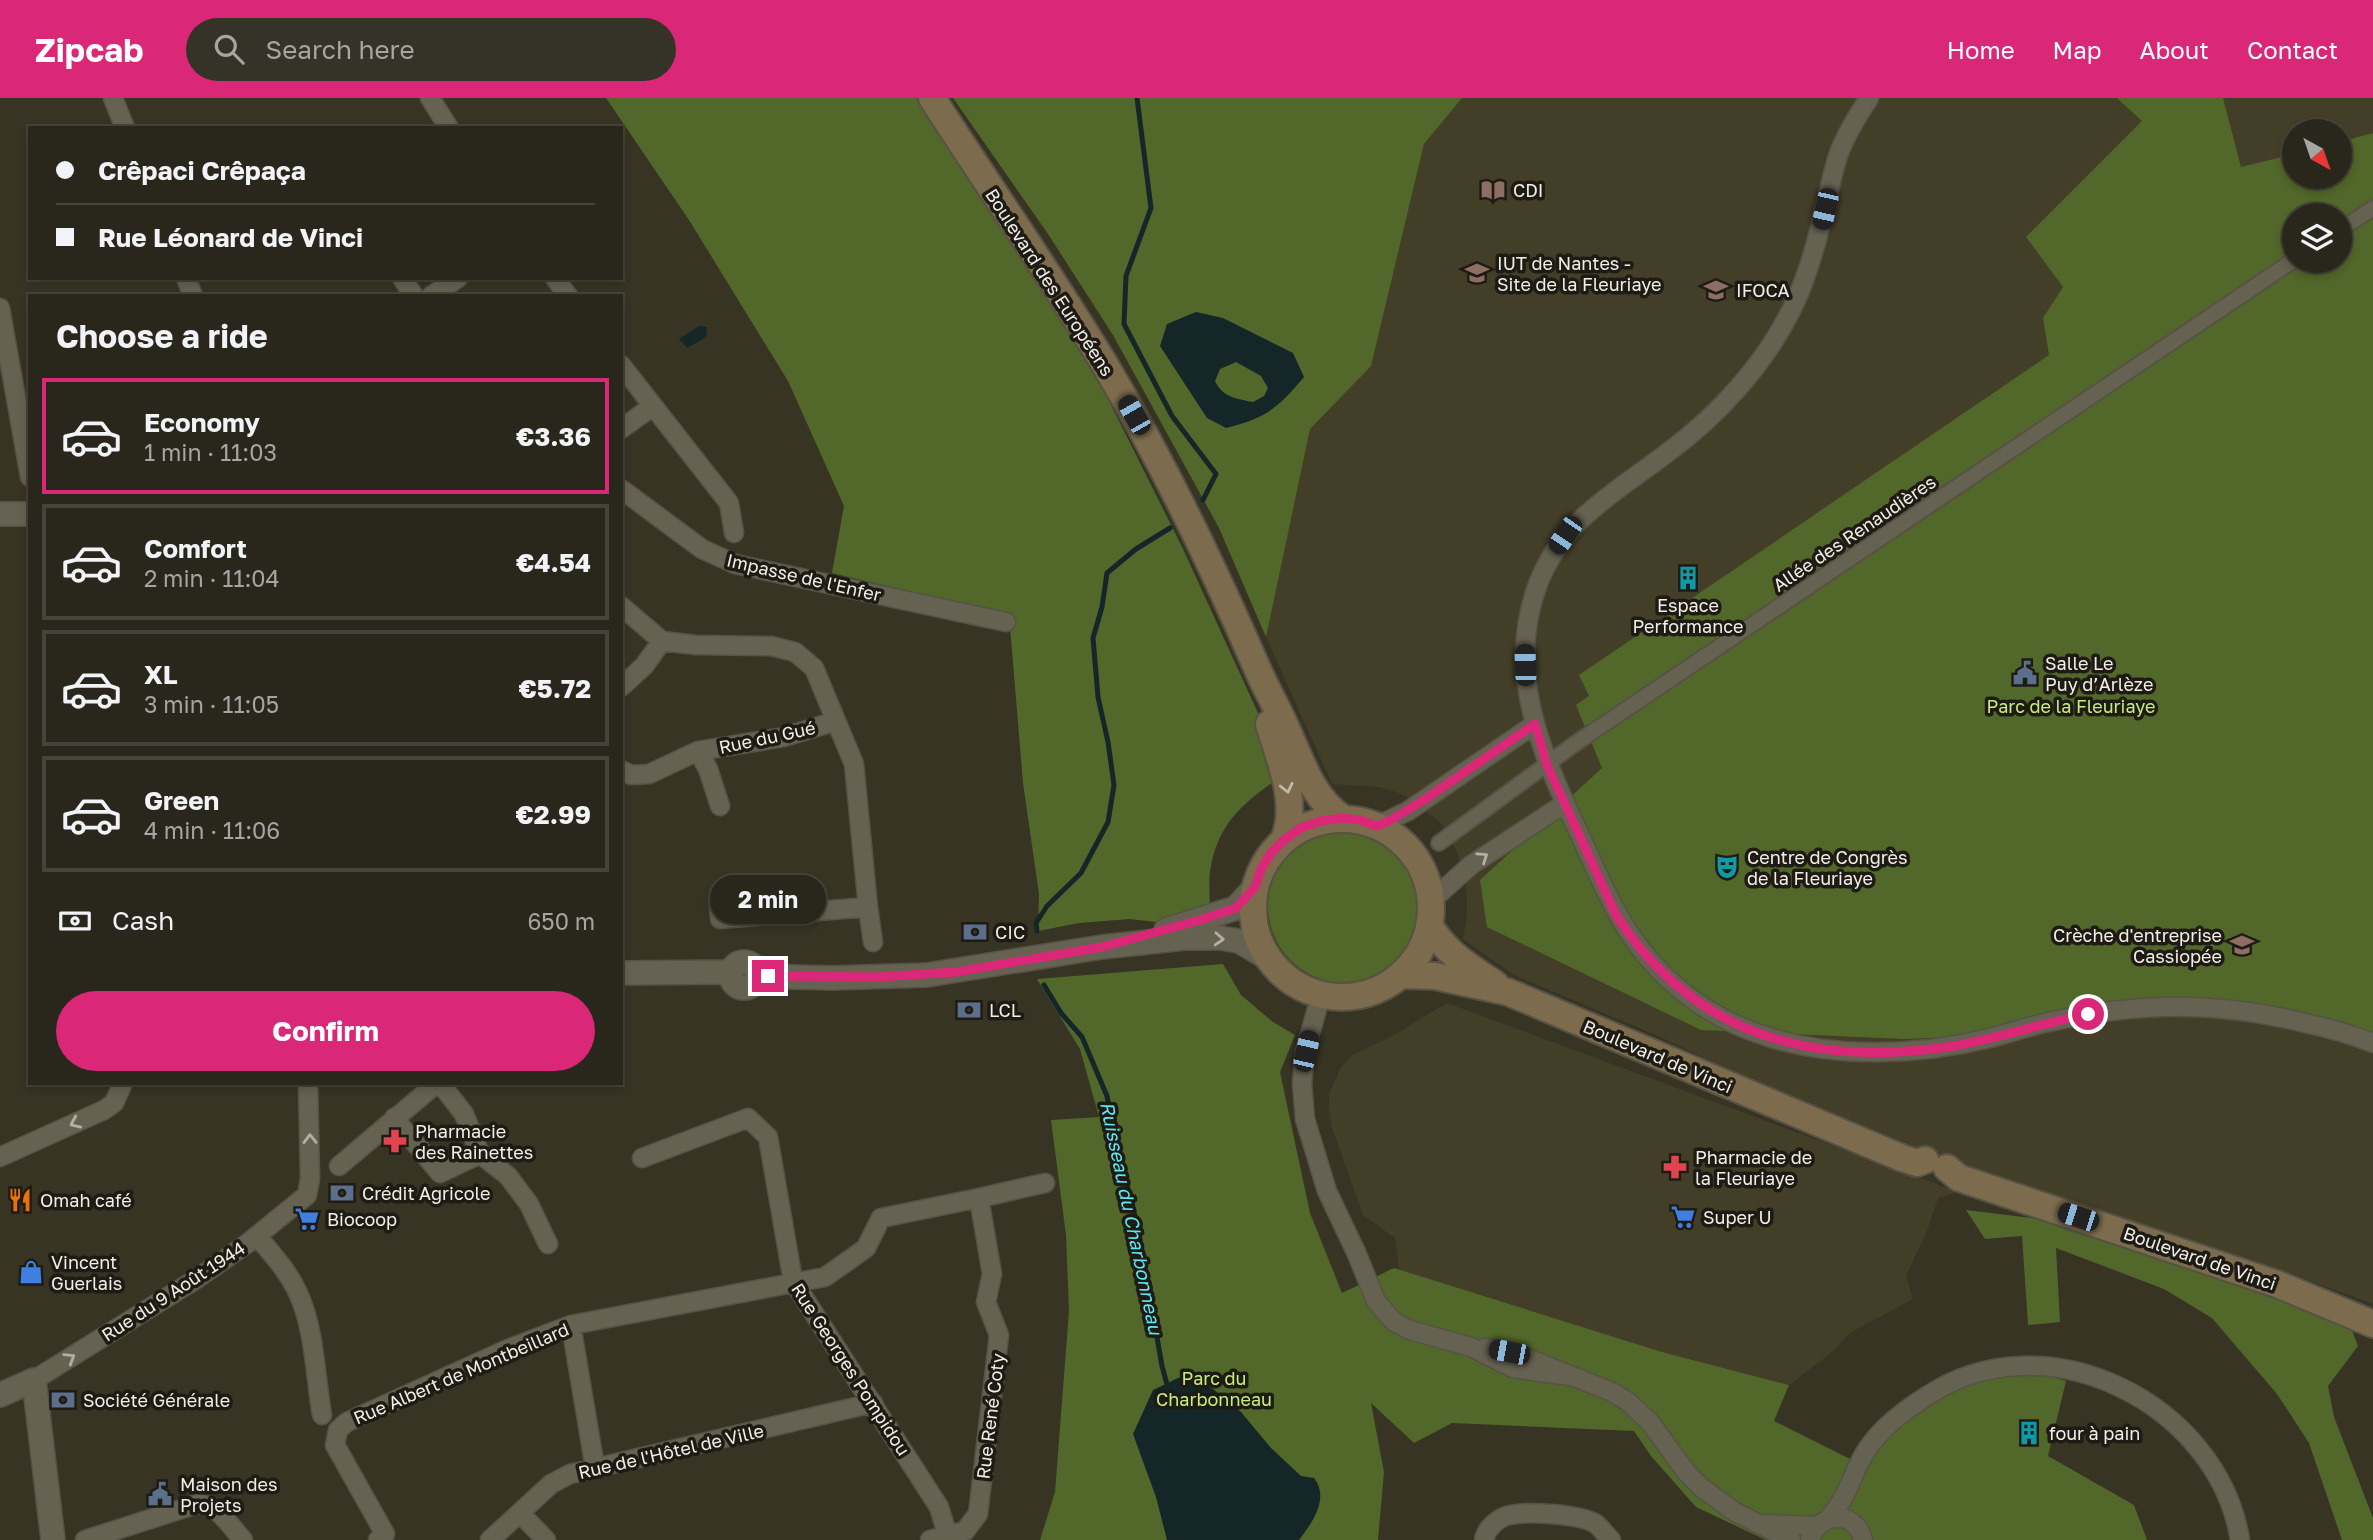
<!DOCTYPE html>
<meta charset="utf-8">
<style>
body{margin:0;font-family:"Golos Text",sans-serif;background:#353328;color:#f1f3f6;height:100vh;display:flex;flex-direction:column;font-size:26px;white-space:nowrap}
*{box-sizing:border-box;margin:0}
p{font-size:23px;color:#a5a5a3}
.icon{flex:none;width:38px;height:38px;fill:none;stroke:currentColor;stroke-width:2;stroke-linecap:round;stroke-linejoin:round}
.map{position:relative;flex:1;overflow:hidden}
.details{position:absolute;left:28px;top:196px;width:595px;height:791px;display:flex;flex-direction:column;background:#29271b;border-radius:0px;box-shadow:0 4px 10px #0003,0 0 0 2px #45443a}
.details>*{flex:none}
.guide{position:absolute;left:28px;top:28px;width:595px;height:154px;border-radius:0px;box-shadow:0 4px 10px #0003,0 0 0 2px #45443a;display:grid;align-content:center;height:154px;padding:0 28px;background:#29271b}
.needle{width:46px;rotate:140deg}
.tools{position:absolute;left:2282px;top:21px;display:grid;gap:14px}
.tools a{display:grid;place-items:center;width:70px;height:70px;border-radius:50%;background:#29271b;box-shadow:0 4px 10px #0003,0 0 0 2px #45443a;font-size:35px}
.end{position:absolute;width:32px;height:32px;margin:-16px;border:9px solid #db2777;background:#fff;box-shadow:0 0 0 4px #fff}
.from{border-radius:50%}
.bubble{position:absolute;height:49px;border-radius:24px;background:#29271b;box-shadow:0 4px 10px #0003,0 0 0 2px #45443a;font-size:23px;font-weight:700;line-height:49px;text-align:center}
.car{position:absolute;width:21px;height:42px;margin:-21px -10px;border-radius:9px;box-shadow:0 0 5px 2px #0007;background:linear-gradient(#222 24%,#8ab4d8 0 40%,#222 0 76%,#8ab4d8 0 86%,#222 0)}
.guide b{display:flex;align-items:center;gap:24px;height:66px;font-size:26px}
.guide b+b{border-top:2px solid #45443a}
.guide i{width:18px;height:18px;background:#f1f3f6}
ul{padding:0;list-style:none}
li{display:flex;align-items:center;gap:21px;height:116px;margin:0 14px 10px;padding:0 14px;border:4px solid #45443a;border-radius:0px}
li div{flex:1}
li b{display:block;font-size:26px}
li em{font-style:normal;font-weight:700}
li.on{border-color:#db2777}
li>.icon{width:63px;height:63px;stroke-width:1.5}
h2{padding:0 28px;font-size:32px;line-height:84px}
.pay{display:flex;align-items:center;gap:18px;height:77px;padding:0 28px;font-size:26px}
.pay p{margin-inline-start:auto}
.button{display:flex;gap:14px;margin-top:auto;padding:14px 28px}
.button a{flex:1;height:80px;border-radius:42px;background:#db2777;color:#fff;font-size:28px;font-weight:700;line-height:80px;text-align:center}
header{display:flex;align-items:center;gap:42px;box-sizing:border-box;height:98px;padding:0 35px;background:#db2777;color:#fff}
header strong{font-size:33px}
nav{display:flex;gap:38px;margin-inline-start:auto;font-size:24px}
.search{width:490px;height:63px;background:#353328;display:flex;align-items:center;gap:18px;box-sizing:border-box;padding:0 24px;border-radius:38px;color:#a5a5a3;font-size:26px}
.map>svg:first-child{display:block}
.built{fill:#433e28;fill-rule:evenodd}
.green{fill:#52672a;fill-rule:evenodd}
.water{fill:#142628;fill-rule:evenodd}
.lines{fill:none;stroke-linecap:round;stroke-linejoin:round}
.stream{stroke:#142628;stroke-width:5}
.pedestrian-casing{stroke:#565245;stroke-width:18}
.minor-casing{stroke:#565245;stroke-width:21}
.tertiary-casing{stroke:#565245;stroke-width:26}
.secondary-casing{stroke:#565245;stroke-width:30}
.pedestrian{stroke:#666252;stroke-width:14}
.minor{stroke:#666252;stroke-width:18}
.tertiary{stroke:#666252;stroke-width:23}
.secondary{stroke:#7c6b4d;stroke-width:26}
.oneway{stroke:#c2baa8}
.oneway2{stroke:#b2b0a3}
.route{stroke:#db2777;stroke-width:9}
.labels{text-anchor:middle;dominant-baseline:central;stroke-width:7;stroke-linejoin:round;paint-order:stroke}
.poi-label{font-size:18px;fill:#f1efe5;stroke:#1d1b14;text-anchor:start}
.street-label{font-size:18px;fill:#f1efe5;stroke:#1d1b14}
.park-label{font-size:18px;fill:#c6ee7c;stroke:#1d1b14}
.water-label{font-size:19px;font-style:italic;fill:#5de6f4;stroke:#1d1b14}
</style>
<header>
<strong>Zipcab</strong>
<div class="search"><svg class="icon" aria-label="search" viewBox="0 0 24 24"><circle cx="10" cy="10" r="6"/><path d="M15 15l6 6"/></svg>Search here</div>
<nav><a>Home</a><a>Map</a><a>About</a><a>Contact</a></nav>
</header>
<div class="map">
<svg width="2373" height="1442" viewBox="0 0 2373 1442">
<rect width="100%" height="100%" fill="#373424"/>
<!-- built -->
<path class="built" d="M1462,0h911v1206l-111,-41 -291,-95 -114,-39 -199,-93 -144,-61 -51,-36 4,-25 -1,-33 -9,-29 -16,-29 -31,-25 -14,-6 -17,-5 -47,-3 -66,-147 9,-50 35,-159 61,-63 53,-221zM2294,33h46v46h-46zM2294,117h46v46h-46z
M1447,905l511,189 -20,6 -11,33 -21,45 7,23 -63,34 -19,20 -42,32 -127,-33 -263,-82 -4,-32 -32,-23 -31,-87 -3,-19v-15l12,-27 11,-12 40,-19z"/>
<!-- green -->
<path class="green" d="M606,0h311l96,142 95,159 75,150 75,164 18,67c-34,24 -57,44 -65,86 -3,14 -1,30 -1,44l-54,12 -26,-3 -51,4 -41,8 1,-37 -16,-111 -14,-168 -177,-42 12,-67 -56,-125 -99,-161z
M953,0h509l-38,46 -53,222 -61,63 -44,208 -47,-109 -106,-193 -65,-101z
M2117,0h106l18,69 53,-13v23h46v-35l33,-9v910l-47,-22 -158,-24 -131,18 -79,22 -54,2 -203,-9 -214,-103 -7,-47 122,-112 -26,-63 13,-9 -10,-21 470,-320 -6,-37 20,-31 -37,-50 116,-116zM2294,117h46v46h-46z
M1268 808a77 77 0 1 1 154 0a77 77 0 1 1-154 0Z
M1223,866l18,31 32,27 22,13 -15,37 30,141 32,80 52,-25 268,84 127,33 -15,36 92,46 28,-37 56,-43 73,-18 43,12 -18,75 86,49 13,35h-381l-70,-33 -45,-51 -17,-25 -182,-8 -38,20 -43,-40 13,69 -6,68h-338l15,-48 14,-181 -3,-76 -15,-115 48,-3 -19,-68 -43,-70z
M1966,1112l82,10 302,105 8,21 -30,40 6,31 39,101v22h-31l-33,-97 -32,-49 -65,-76 -48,-29 -108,-41 4,74 -32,3 -6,-89 -37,3z"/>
<!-- water -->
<path class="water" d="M1196,214l27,6 70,35 11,24c-26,31 -38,41 -78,51l-19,-10 -47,-72 7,-22zM1236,264l25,14 7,12 -4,8 -11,6c-16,-3 -31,-5 -38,-21l5,-12z
M699,228l8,1 -1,10 -19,11 -8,-9z
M1178,1280l24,2 39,32 30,36 30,28 13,2c16,20 -2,45 -15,62h-132l-11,-43 -23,-63 20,-44z"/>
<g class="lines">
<!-- stream -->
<path class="stream" d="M1137,0l14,110 -25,68 -2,48 48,92 44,58 -13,26
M1037,833l-1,-8 11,-17 34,-33 27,-51 6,-37 -6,-43 -10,-45 -5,-59 9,-31 5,-34 29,-24 34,-21
M1044,887l17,28 21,24 25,59 7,38 24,94 24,138 6,22"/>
<!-- pedestrian casing -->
<g class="pedestrian-casing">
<path id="pedestrian" d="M2340,132l33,-22
M1439,745l137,-100 718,-483"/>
</g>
<!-- minor casing -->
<g class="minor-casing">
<path id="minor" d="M113,0l12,30
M430,0l19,30
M1869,0c-11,17 -23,36 -30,55 -6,16 -9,35 -13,51 -8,32 -16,64 -29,94 -14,31 -36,64 -58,89 -22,25 -46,47 -72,66 -52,40 -104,66 -129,131 -33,87 3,168 40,247 30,65 47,114 105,161 51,42 119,59 183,60 41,1 83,-4 124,-14 20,-5 39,-12 59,-16 89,-20 168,-21 256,1 23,5 46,11 68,20
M186,180l7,18
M402,180l12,18
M555,180l13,18
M431,198l27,-18
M0,210l30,169
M621,267l108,138 5,30
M621,331l32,-23
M621,391l81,60 33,15 271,58
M621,508l41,35 34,4 75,1 24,6 19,16 40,96 14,143 -148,12 -1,-14
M621,589l23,-21 18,-25
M698,653l10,18 12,37
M621,672l10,5 18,-1 49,-23 86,-14 52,-16
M1377,728l31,-15 127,-87
M1431,803l40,-36 93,-61
M868,809l5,35
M1321,897l-16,56 -3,32 3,36 22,72 29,61 20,49 18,21 16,8 61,17 42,21 56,8
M440,985l24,31 16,40 28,22 21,28 19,40
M394,1020l46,55 40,-19
M0,1059l104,-47 10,-7 9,-20
M642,1060l106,-40 20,19 25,144 146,226 10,33
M339,1068l98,-83
M979,1100l66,-15
M257,1138c15,18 31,35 41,57 17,37 17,82 24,122
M571,1227l24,143
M1485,1250l24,3 13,5 90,36 15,9 23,21 36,50 16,16 33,24 56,28
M34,1282l164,-102 50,-35 59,-48 3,-16 -2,-96
M520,1415l26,27
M1829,1420c19,-22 20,-36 33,-60 13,-25 41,-47 65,-62 118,-79 291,7 313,144
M1767,1426l49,2
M85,1442l112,-36c20,-1 33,22 46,36
M378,1442l7,-6 -50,-89 3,-15 9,-8 161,-73 63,-24 254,-48 41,-29 15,-30 98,-20 13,76 -6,28 13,33 -21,179 -13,17 -35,9
M490,1442l61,-56 19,-10 303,-71
M1484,1442c2,-12 15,-23 26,-25 19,-4 70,-1 86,9 5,4 10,11 15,16
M1810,1442c8,-28 46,-31 53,0"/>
</g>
<!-- tertiary casing -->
<g class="tertiary-casing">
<path id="tertiary" d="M0,416h30
M1166,832l70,-22 19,-21
M731 877a13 13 0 1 1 26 0a13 13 0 1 1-26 0Z
M621,875l110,-1
M757,878l76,2 94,-3 175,-28 83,-9h36l18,3 29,17
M0,1297l34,-15 19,160"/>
</g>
<!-- secondary casing -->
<g class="secondary-casing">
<path id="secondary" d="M932,0c57,89 118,176 173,267 58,97 107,199 152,303 9,21 21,41 30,62 15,33 25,67 55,88
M1269,626c11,37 30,79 15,116
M1253 810a89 89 0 1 1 178 0a89 89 0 1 1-178 0Z
M1429,827c18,29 38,40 66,59
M1401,877l34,1 73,16 394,166 15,5 8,-3
M1947,1070l12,10 318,106 96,40"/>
</g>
<!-- pedestrian -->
<use href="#pedestrian" class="pedestrian"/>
<!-- minor -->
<use href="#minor" class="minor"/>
<!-- tertiary -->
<use href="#tertiary" class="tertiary"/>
<!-- secondary -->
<use href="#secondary" class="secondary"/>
</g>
<!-- one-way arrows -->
<defs><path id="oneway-chevron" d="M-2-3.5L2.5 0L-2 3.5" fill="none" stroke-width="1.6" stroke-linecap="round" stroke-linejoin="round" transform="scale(1.75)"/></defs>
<use class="oneway" href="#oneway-chevron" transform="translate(1287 690) rotate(77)"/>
<g class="oneway2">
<use href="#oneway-chevron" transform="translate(1483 759) rotate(-34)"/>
<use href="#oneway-chevron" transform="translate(1219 841) rotate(3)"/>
<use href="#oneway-chevron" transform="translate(75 1025) rotate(156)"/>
<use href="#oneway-chevron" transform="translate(310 1041) rotate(-91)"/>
<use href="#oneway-chevron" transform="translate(70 1260) rotate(-32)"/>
</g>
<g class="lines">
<!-- route -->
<path class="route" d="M768,878l110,1 78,-5 146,-25 98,-27 36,-12 19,-21 6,-18 10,-16 13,-13 17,-12 20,-7 21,-3 18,2 17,6 12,-5 35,-21 111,-76 12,41 69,150c79,123 200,153 338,131 45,-8 89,-23 134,-32"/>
</g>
<!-- icons -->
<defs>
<g id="library-bare" transform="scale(1.89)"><path d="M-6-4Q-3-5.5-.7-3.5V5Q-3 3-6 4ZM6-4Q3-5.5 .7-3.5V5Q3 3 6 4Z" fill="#8d6e63" stroke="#1d1b14" stroke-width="2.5" paint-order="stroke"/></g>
<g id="university-bare" transform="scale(1.89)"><path d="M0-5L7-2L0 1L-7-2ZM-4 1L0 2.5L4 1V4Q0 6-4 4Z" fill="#8d6e63" stroke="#1d1b14" stroke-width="2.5" paint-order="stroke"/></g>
<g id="building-bare" transform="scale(1.89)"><path d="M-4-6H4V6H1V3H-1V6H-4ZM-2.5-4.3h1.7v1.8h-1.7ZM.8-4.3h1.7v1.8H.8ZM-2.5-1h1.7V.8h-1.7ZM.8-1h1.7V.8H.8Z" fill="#0f9aa8" stroke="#1d1b14" stroke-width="2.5" paint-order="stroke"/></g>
<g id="civic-bare" transform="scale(1.89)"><path d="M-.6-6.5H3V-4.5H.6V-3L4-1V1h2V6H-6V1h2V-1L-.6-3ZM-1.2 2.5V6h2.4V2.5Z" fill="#5c6f8a" stroke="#1d1b14" stroke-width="2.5" paint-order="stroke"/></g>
<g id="theatre-bare" transform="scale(1.89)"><path d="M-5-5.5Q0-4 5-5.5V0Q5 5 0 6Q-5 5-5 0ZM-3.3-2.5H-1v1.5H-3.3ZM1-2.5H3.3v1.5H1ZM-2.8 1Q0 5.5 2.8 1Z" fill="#0f9aa8" stroke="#1d1b14" stroke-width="2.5" paint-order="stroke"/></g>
<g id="bank-bare" transform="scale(1.89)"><path d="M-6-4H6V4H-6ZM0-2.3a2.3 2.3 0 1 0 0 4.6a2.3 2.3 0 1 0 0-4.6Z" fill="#5c6f8a" stroke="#1d1b14" stroke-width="2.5" paint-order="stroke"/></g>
<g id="school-bare" transform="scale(1.89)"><path d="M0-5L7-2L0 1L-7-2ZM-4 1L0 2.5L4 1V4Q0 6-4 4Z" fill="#8d6e63" stroke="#1d1b14" stroke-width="2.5" paint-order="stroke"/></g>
<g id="pharmacy-bare" transform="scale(1.89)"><path d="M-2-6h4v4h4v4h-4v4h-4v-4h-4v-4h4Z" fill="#e0444e" stroke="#1d1b14" stroke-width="2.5" paint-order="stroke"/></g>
<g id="restaurant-bare" transform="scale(1.89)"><path d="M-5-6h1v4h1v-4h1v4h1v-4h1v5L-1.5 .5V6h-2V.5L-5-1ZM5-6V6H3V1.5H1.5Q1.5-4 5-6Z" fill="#e8710a" stroke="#1d1b14" stroke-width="2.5" paint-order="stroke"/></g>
<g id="supermarket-bare" transform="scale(1.89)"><path d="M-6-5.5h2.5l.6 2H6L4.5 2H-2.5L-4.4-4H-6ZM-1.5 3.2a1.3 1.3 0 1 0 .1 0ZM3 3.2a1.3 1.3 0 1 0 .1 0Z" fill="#3f7fe0" stroke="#1d1b14" stroke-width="2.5" paint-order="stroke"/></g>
<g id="shop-bare" transform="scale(1.89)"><path d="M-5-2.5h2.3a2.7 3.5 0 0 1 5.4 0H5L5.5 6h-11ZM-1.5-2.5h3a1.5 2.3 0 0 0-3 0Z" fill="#3f7fe0" stroke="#1d1b14" stroke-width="2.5" paint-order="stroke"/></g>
</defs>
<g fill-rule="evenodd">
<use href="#library-bare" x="1493" y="92"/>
<use href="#university-bare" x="1477" y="175"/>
<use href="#university-bare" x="1716" y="192"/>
<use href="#building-bare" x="1688" y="480"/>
<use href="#civic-bare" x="2025" y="575"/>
<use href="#theatre-bare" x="1727" y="769"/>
<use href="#bank-bare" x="975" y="834"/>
<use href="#school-bare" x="2242" y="847"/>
<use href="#bank-bare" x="969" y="912"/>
<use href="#pharmacy-bare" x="395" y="1043"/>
<use href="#pharmacy-bare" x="1675" y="1069"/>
<use href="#bank-bare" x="342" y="1095"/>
<use href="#restaurant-bare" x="20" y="1102"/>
<use href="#supermarket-bare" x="1683" y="1119"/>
<use href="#supermarket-bare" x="307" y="1121"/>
<use href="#shop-bare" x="31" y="1174"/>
<use href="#bank-bare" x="63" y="1302"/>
<use href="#building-bare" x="2029" y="1335"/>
<use href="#civic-bare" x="160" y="1396"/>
</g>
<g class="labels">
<!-- poi labels -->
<g class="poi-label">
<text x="1513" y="92">CDI</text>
<text x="1497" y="165">IUT de Nantes -<tspan x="1497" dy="21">Site de la Fleuriaye</tspan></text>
<text x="1736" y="192">IFOCA</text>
<text x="1688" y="507" text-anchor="middle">Espace<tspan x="1688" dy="21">Performance</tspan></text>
<text x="2045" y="565">Salle Le<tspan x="2045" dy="21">Puy d’Arlèze</tspan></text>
<text x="1747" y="759">Centre de Congrès<tspan x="1747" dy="21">de la Fleuriaye</tspan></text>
<text x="995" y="834">CIC</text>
<text x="2222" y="837" text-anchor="end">Crèche d'entreprise<tspan x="2222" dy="21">Cassiopée</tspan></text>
<text x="989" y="912">LCL</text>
<text x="415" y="1033">Pharmacie<tspan x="415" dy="21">des Rainettes</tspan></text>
<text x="1695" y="1059">Pharmacie de<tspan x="1695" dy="21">la Fleuriaye</tspan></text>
<text x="362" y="1095">Crédit Agricole</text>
<text x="40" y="1102">Omah café</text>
<text x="1703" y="1119">Super U</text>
<text x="327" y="1121">Biocoop</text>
<text x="51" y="1164">Vincent<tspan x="51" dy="21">Guerlais</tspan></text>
<text x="83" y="1302">Société Générale</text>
<text x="2049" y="1335">four à pain</text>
<text x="180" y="1386">Maison des<tspan x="180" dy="21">Projets</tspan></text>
</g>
<!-- street labels -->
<g class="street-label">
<text transform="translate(1050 184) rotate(57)">Boulevard des Européens</text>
<text transform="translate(1854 435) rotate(-34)">Allée des Renaudières</text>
<text transform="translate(804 479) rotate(13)">Impasse de l'Enfer</text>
<text transform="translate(767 639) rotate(-12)">Rue du Gué</text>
<text transform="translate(1658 958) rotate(23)">Boulevard de Vinci</text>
<text transform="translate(2200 1160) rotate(19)">Boulevard de Vinci</text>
<text transform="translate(173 1193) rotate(-33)">Rue du 9 Août 1944</text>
<text transform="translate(851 1271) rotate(57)">Rue Georges Pompidou</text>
<text transform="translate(461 1275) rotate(-23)">Rue Albert de Montbeillard</text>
<text transform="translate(990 1318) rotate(-83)">Rue René Coty</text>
<text transform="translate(671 1353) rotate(-13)">Rue de l'Hôtel de Ville</text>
</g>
<!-- park labels -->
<g class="park-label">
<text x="2071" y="608">Parc de la Fleuriaye</text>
<text x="1214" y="1280">Parc du<tspan x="1214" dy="21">Charbonneau</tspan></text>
</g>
<!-- water labels -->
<g class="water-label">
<text transform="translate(1132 1120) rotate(78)">Ruisseau du Charbonneau</text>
</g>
</g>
</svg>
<div class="tools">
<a><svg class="needle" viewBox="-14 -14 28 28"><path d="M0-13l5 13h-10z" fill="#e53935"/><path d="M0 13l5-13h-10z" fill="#a5a5a3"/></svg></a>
<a><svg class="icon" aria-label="layers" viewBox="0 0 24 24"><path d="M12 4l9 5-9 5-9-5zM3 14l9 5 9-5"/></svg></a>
</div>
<i class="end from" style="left:2088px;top:916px"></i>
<i class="end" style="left:768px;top:878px"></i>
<div class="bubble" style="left:710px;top:777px;width:116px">2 min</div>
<i class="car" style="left:1825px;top:111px;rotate:193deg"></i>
<i class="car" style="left:1134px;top:317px;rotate:330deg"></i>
<i class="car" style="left:1565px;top:437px;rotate:214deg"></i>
<i class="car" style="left:1525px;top:567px;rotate:358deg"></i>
<i class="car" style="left:1306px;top:953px;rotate:13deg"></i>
<i class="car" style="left:2078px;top:1119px;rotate:288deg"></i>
<i class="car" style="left:1509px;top:1254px;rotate:281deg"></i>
<div class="guide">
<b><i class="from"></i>Crêpaci Crêpaça</b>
<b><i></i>Rue Léonard de Vinci</b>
</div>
<section class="details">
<h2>Choose a ride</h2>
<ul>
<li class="on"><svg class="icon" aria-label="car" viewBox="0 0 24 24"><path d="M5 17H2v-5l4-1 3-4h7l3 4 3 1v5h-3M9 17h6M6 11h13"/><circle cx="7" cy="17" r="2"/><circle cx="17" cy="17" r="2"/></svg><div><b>Economy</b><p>1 min · 11:03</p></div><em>€3.36</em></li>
<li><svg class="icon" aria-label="car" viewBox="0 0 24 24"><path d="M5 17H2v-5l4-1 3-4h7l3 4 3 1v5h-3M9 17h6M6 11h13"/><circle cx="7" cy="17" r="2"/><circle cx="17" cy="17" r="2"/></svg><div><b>Comfort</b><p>2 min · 11:04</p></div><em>€4.54</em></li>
<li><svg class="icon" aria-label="car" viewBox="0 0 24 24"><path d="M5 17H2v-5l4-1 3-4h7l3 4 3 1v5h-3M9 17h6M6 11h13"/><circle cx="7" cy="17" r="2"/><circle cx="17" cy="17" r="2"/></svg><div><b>XL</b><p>3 min · 11:05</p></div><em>€5.72</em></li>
<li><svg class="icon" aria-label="car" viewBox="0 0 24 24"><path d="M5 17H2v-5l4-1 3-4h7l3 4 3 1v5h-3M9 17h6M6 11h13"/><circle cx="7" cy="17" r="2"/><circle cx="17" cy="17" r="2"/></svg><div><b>Green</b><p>4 min · 11:06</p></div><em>€2.99</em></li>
</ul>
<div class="pay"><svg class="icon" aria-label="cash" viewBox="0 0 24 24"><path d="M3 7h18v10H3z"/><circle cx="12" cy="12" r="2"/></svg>Cash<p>650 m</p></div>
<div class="button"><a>Confirm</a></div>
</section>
</div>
